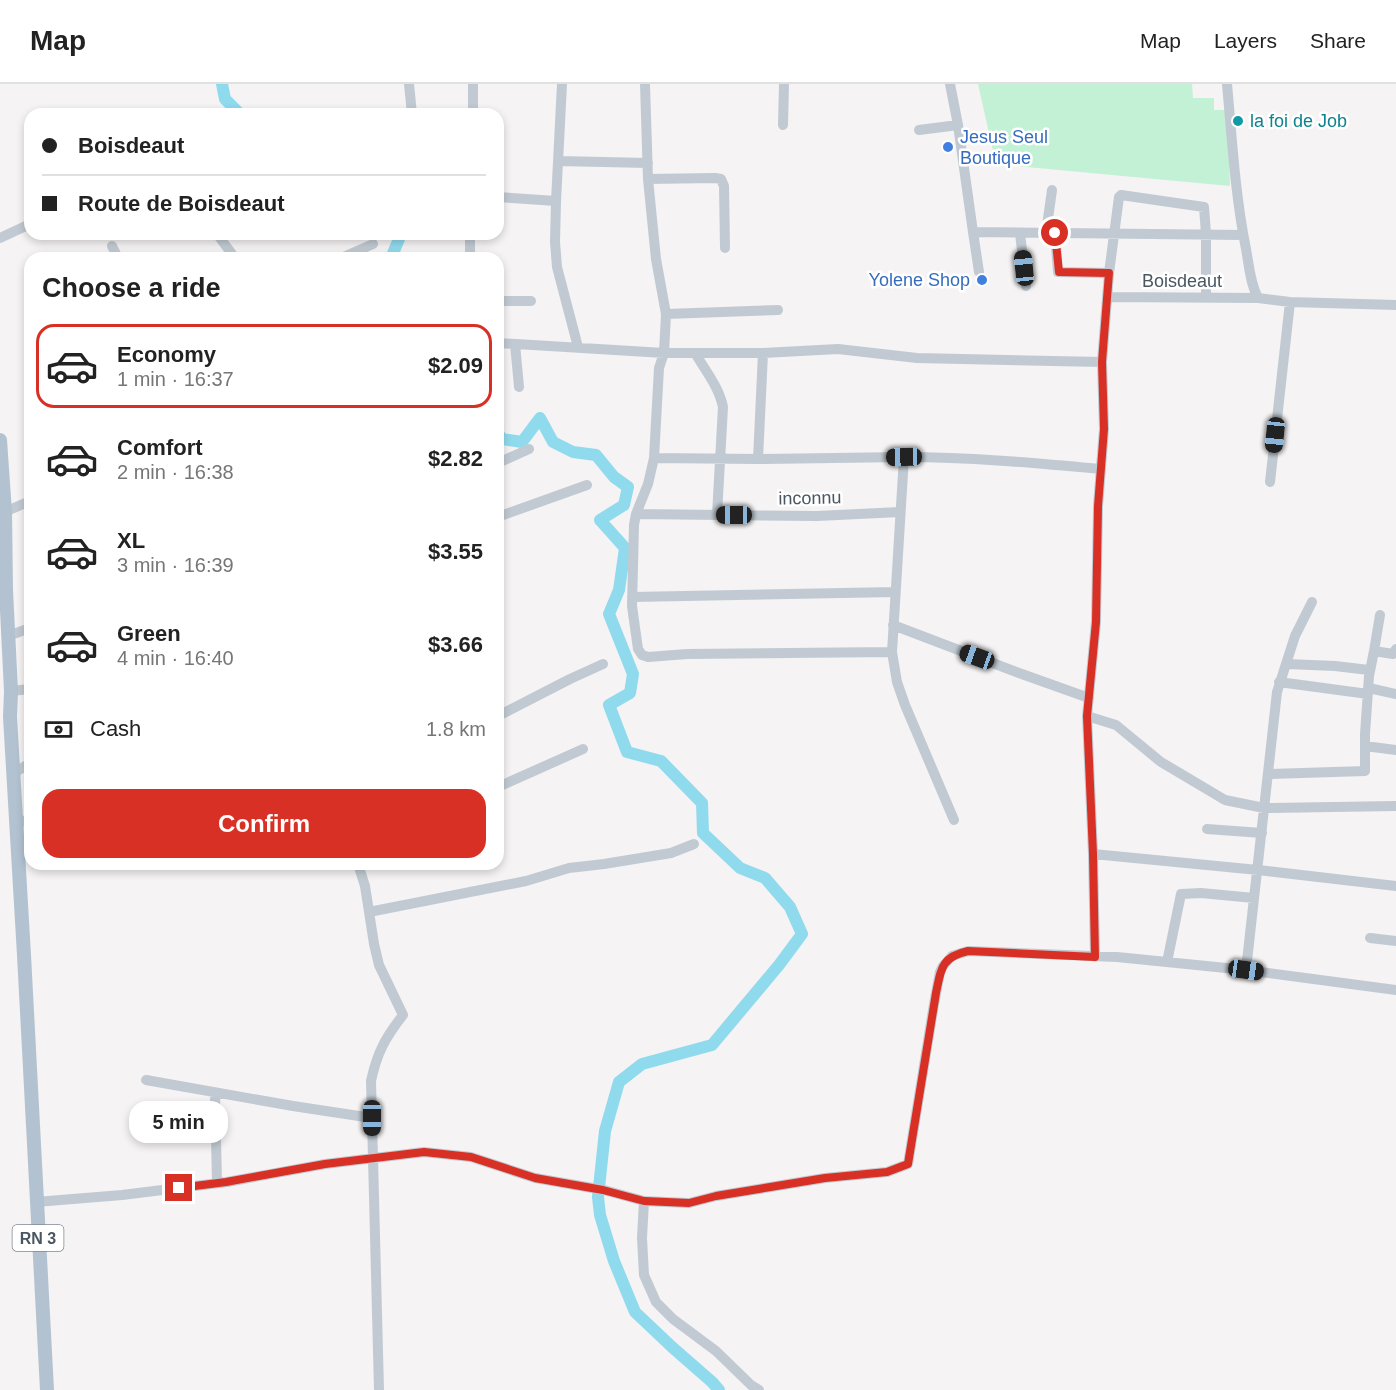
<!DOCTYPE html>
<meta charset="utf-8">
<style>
body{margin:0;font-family:Arial,sans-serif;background:#f2f2f2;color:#222;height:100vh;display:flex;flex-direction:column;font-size:22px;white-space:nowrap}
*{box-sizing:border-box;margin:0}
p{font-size:20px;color:#767676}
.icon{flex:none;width:33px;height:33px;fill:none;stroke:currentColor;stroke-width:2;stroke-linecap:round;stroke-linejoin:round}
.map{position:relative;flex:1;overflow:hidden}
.details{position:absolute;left:24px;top:168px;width:480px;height:618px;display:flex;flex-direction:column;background:#fff;border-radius:18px;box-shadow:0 3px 9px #0003}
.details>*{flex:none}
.guide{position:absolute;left:24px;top:24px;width:480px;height:132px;border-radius:18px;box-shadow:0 3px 9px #0003;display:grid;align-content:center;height:132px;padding:0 18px;background:#fff}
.end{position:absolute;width:27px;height:27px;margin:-14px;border:8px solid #d93025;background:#fff;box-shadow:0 0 0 3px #fff}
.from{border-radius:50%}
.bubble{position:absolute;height:42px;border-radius:18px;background:#fff;box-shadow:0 3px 9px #0003;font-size:20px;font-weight:600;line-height:42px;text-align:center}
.car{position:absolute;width:18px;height:36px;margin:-18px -9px;border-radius:8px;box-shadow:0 0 4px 2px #0007;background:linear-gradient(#222 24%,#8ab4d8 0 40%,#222 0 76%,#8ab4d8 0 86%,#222 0)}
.guide b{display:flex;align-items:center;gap:21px;height:57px;font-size:22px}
.guide b+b{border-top:2px solid #e0e0e0}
.guide i{width:15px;height:15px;background:#222}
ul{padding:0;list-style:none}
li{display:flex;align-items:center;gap:18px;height:84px;margin:0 12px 9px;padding:0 6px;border:3px solid transparent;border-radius:18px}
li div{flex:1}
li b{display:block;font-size:22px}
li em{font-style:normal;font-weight:600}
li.current{border-color:#d93025}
li>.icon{width:54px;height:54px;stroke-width:1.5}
h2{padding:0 18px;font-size:27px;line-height:72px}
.pay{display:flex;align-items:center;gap:15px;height:66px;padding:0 18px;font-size:22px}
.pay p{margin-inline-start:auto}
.primary-button{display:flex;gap:12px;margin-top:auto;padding:12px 18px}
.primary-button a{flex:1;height:69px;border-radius:18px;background:#d93025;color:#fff;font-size:24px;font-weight:600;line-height:69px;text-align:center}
header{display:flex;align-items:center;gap:36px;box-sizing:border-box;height:84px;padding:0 30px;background:#fff;border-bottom:2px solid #e0e0e0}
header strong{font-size:28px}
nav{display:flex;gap:33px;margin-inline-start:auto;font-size:21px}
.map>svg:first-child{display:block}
.green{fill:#c3f1d5}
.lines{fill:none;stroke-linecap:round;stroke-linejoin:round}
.river{stroke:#90daee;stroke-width:12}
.minor{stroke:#c1cad2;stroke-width:10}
.major{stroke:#b3c2d1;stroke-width:14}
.route{stroke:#d93025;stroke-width:8}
.culture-dot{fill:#0f9aa8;stroke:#fff;stroke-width:2}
.shop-dot{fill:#3f7fe0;stroke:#fff;stroke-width:2}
.labels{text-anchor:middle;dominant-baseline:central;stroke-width:5;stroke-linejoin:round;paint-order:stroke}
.shield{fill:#fff;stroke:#808990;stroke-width:1.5}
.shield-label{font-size:16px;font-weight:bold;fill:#4a5661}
.culture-label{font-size:18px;fill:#0d838f;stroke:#fff;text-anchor:start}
.shop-label{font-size:18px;fill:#366cbe;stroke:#fff;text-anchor:start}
.street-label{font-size:18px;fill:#4a5661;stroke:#fff}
</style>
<header>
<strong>Map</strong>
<nav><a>Map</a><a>Layers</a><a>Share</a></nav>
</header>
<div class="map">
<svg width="1396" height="1306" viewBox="0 0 1396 1306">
<rect width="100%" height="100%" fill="#f5f3f3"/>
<!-- green -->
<path class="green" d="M978,0h214l1,14h21v12h13l3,76 -234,-22z"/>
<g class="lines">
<!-- river -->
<path class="river" d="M222,0l3,15 15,15
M391,174l8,-19 -3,-5
M498,349l4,6 20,3 18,-24 13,24 20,10 23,3 18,22 14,10 -4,18 -24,15 25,28 -6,42 -10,24 24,60 -3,19 -21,12 18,47 34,9 41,42 1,30 37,35 25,10 25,29 12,27 -23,31 -67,80 -70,19 -23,18 -14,49 -7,66 2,18 14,46 21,51 37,35 40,35 7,8"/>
<!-- minor -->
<path class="minor" d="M409,0l3,30
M645,0l3,95 8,80 10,55 -2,39 -5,15 -5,90 -6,26 -12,30 181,2 83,-4
M950,0l8,41 15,107 270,3
M1227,0c5,55 8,110 19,165 3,16 4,34 12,49
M473,30v-30
M783,41l1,-41
M919,46l39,-5
M558,77l90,2
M648,95l67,-1 6,1 3,7 1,62
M498,113l58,4 6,-117
M556,117l-1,41 2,25 21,80
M973,148l6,40
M1020,149l6,53
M1046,149l6,-43
M1055,149l3,39 51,1
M217,150l18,24
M0,154l30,-14
M112,162l6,12
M341,174l32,-14
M470,174v-24
M1107,213l151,1 32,4 106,3
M498,217h33
M666,230l112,-4
M498,259l166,10h99l75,-4 79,9 185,4
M515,260l4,43
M695,269c10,17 24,34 28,54l-6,108
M763,269l-5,106 146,-2 -12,195 5,30 8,23 49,115
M904,373c66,0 131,6 197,12
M654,374l104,1
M498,379l31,-14
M1270,398l20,-180
M0,430l30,-13
M636,430l-2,11 -2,81 6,43 4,6 6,2 39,-3 205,-2
M498,431h5l84,-30
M632,513l263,-5
M893,541l126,48 70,25
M8,552l22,-8
M1374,567l19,3 3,-5
M1287,580l48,2 34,4
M1279,598l89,12
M1369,604l27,6
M11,607l19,-2
M498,632l72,-37 33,-15
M1087,632l29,9 45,37 64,38 39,8 132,-2
M1365,662l31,4
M14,689l16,-10
M1268,690l97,-3v-37l4,-58 5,-25 6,-36
M498,703l85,-38
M17,739l13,-4
M1207,745l55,4
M1093,770l165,16 138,16
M358,780l7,22 9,58 5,21 24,50c-18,23 -26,38 -32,66l8,309
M369,828l157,-31 43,-13 35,-4 67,-11 23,-9
M1370,854l26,3
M1095,873l-2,-103 -6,-138 9,-94 2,-116 6,-77 -2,-67 7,-89 10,-76 2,-2 83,12 2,27v63
M1167,878l14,-68 20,-1 53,5
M1246,886l31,-278 18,-56 17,-34
M146,996l147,26 79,12
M215,1009l2,90
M644,1117l-2,37 2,37 12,27 17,17 43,32 35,34 8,5
M36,1118l86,-7 105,-13 98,-18 99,-12 47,5 64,21 69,12 40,11 22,1 23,1 27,-7 109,-18 62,-6 21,-8 26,-160 6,-32 3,-6 9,-10 16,-5 149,6 129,13 150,20"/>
<!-- major -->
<path class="major" d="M0,356l5,72 1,78 5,101 -1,26 14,238 23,435"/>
</g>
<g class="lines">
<!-- route -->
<path class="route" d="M179,1104l47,-6 99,-18 99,-12 47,5 64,21 68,12 41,11 45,2 27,-7 109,-18 62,-6 21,-8 28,-171c5,-24 5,-36 32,-42l127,6 -2,-103 -6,-138 9,-94 2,-116 6,-77 -2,-67 7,-89 -50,-1 -4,-39"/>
</g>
<!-- markers -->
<circle class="culture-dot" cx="1238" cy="37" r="6"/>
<g class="shop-dot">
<circle cx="948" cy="63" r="6"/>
<circle cx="982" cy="196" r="6"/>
</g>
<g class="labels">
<!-- shield labels -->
<rect class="shield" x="12.5" y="1141" width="51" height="26" rx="4.5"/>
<g class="shield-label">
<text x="38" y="1154">RN 3</text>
</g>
<!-- culture labels -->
<g class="culture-label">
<text x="1250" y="37">la foi de Job</text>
</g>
<!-- shop labels -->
<g class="shop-label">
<text x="960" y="53">Jesus Seul<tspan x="960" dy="21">Boutique</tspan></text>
<text x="970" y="196" text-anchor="end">Yolene Shop</text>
</g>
<!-- street labels -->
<g class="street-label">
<text x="1182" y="197">Boisdeaut</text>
<text transform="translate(810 414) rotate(-1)">inconnu</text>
</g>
</g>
</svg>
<i class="end from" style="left:1055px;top:149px"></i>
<i class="end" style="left:179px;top:1104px"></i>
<div class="bubble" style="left:129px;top:1017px;width:99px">5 min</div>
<i class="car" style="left:1024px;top:184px;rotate:354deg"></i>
<i class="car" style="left:1275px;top:351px;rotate:186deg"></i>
<i class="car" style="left:904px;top:373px;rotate:269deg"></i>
<i class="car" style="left:734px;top:431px;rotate:270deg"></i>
<i class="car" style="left:977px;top:573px;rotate:290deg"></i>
<i class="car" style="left:1246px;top:886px;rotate:98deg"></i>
<i class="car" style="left:372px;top:1034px;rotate:180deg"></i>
<div class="guide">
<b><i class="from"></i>Boisdeaut</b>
<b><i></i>Route de Boisdeaut</b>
</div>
<section class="details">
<h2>Choose a ride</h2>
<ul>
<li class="current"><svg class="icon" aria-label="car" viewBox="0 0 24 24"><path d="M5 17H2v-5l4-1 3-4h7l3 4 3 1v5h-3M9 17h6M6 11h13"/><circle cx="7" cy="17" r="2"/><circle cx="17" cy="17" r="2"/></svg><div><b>Economy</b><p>1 min · 16:37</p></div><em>$2.09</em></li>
<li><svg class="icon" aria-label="car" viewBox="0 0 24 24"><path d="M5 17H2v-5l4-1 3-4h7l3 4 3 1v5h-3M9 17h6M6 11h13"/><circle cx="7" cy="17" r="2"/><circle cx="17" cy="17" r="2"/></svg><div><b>Comfort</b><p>2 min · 16:38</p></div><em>$2.82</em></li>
<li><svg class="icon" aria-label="car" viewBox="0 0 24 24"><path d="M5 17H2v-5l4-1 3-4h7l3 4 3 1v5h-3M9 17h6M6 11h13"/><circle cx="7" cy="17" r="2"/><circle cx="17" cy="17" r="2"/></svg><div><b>XL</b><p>3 min · 16:39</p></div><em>$3.55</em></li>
<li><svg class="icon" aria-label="car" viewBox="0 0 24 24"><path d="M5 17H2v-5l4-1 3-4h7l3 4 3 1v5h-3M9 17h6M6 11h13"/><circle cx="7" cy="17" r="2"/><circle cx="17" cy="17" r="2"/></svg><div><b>Green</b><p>4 min · 16:40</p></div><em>$3.66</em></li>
</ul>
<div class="pay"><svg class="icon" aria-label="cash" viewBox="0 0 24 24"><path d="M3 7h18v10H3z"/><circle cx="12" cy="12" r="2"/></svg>Cash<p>1.8 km</p></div>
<div class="primary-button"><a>Confirm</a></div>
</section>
</div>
